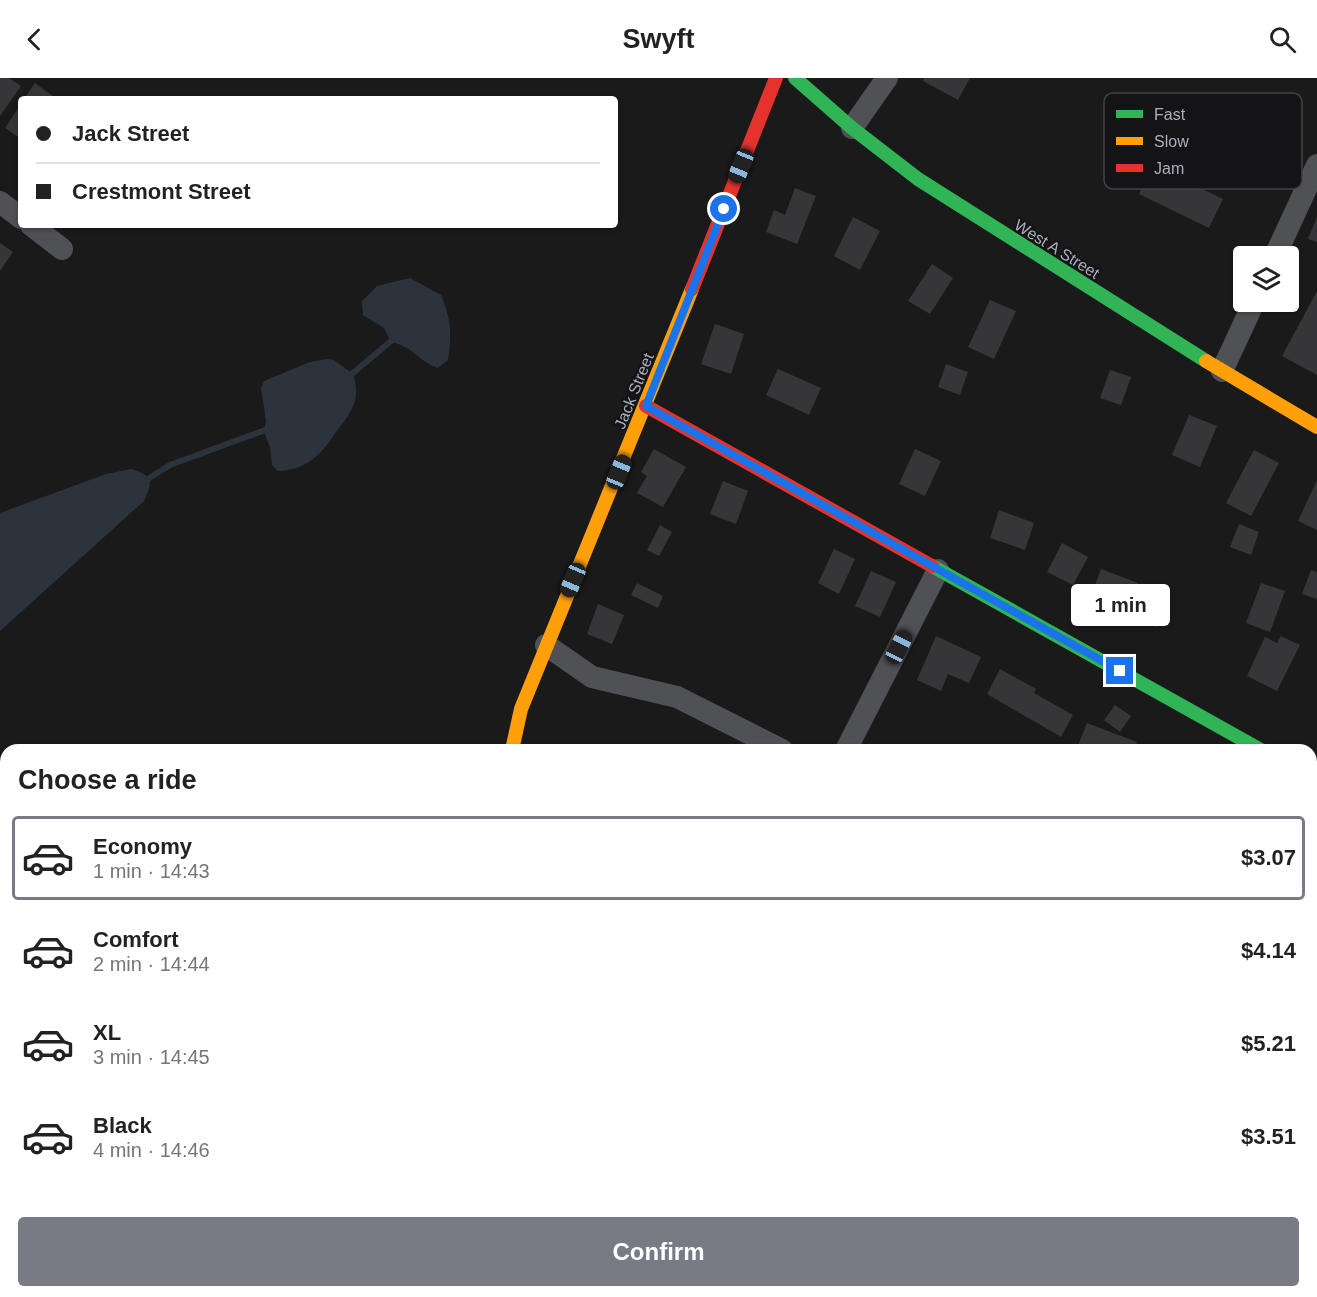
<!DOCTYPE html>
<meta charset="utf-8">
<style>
body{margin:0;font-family:Helvetica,sans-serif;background:#f6f6f6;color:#222;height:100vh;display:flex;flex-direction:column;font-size:22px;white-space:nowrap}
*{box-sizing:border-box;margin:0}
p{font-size:20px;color:#767676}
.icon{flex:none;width:33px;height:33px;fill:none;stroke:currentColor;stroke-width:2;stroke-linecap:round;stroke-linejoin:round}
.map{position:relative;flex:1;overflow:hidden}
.details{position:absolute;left:0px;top:666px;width:1317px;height:554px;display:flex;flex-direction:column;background:#fff;border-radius:18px 18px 0 0;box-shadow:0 2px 4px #0004}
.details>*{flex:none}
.banner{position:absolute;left:18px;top:18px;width:600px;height:132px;border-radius:6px;box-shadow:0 2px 4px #0004;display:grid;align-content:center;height:132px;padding:0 18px;background:#fff}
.buttons{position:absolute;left:1233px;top:168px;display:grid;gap:12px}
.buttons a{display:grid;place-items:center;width:66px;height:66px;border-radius:6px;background:#fff;box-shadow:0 2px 4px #0004;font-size:30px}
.end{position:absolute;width:27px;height:27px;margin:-14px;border:8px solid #1a73e8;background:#fff;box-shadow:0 0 0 3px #fff}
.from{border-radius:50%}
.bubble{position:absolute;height:42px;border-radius:6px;background:#fff;box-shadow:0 2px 4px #0004;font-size:20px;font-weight:800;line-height:42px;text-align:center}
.car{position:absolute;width:18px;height:36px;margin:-18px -9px;border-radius:8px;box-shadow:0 0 4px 2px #0007;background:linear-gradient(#222 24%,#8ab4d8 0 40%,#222 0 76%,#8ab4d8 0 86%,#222 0)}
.banner b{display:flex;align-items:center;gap:21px;height:57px;font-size:22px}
.banner b+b{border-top:2px solid #e0e0e0}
.banner i{width:15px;height:15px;background:#222}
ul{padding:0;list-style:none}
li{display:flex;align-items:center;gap:18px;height:84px;margin:0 12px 9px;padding:0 6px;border:3px solid transparent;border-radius:6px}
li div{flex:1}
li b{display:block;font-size:22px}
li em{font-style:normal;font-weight:800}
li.current{border-color:#787b83}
li>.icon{width:54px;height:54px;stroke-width:1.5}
h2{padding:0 18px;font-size:27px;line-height:72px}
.button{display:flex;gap:12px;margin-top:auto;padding:12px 18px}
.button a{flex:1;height:69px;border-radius:6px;background:#787b83;color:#fff;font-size:24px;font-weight:800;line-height:69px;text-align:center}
header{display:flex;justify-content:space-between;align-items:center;height:78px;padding:0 18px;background:#fff;font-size:27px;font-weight:800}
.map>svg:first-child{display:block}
.water{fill:#2b343d}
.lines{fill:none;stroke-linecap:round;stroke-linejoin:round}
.stream{stroke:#2b343d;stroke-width:6}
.building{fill:#363638}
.street{stroke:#505155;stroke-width:22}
.fast{stroke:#30b455;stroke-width:14}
.slow{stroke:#ff9f0a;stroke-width:14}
.jam{stroke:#e5322d;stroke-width:14}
.route{stroke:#1a73e8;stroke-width:8}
.labels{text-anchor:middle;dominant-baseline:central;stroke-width:4.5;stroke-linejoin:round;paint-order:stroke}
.street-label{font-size:16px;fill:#aaafbc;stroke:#141417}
.key{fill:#141417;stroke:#414249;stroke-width:1.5}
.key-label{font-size:16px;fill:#aaafbc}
</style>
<header><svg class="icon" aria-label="back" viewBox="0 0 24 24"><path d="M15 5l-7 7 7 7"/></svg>Swyft<svg class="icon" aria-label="search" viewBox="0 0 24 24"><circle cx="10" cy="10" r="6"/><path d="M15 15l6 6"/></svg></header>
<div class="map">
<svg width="1317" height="1219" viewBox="0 0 1317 1219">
<rect width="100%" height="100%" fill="#1a1a1a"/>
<!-- water -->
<path class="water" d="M410,200l31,17c10,23 11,41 7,65l-10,8c-19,-6 -24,-21 -47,-26l-7,-14 -21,-13 -1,-14 15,-15z
M326,281l8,1 19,14c10,31 -6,41 -21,64 -13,19 -30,33 -54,33l-6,-6 -2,-18 -6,-15 2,-11 -5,-33 3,-7 46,-19z
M131,391c22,7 22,12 13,32l-144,130v-118l106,-39z"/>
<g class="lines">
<!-- stream -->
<path class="stream" d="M347,300l50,-42
M143,404l27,-17 98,-36
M0,1013l6,10
M262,1214l9,5"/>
</g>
<!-- building -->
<path class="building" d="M0,0h9l12,8 -21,30z
M924,0h46l-12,22 -35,-19z
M35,5l19,14 -1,2h-29z
M21,26v35l-16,-11z
M1153,87l70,34 -14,29 -70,-34z
M795,110l21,8 -19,48 -31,-12 8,-22 11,5z
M853,139l27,14 -20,39 -26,-14z
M1317,139v25l-9,-3z
M0,165l13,9 -13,19z
M932,186l21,14 -23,36 -22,-13z
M1317,213v84l-35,-19z
M990,222l26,11 -22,48 -26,-12z
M715,246l29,10 -13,40 -30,-10z
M946,286l22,8 -8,23 -22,-8z
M778,291l43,19 -12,27 -43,-20z
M1110,292l21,7 -10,28 -21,-7z
M1189,337l28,11 -17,41 -28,-12z
M654,371l32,18 -23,40 -26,-14 10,-17 -6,-4z
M915,371l26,12 -16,35 -26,-12z
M1254,372l25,13 -28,53 -25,-13z
M1317,402v50l-19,-9z
M723,403l25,10 -12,33 -26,-10z
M999,432l35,13 -9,27 -35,-12z
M1239,446l20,8 -8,23 -21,-8z
M660,447l12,7 -13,24 -12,-6z
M1062,465l26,14 -15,28 -26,-13z
M834,471l21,10 -16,35 -21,-11z
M1101,491l37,14 -2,6 31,11 -11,27 -67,-26z
M1311,492l6,2v27l-15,-5z
M871,493l25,11 -16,35 -25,-11z
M637,505l26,13 -5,12 -27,-13z
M1261,505l24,8 -15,41 -24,-9z
M598,526l26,11 -12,29 -25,-10z
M936,558l45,21 -12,26 -21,-9 -7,17 -24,-11z
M1281,558l19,9 -23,46 -30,-15 18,-39 12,6z
M1000,591l36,20 -2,4 39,22 -12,22 -74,-43z
M1115,627l16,11 -11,16 -16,-12z
M1087,645l50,19 -3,8 -57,-2z"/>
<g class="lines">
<!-- street -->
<path class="street" d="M852,50l35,-50
M0,124l21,16
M31,147l31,24
M1275,178l42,-91
M1222,293l32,-69
M546,567l46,32 85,20 105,53
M846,672l92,-180
M1311,700l6,3
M1311,878l6,-16
M1311,1054l6,5
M480,1219l4,-5"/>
<!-- fast -->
<path class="fast" d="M795,0l57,50 66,51 288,182
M932,488l329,184"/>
<!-- slow -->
<path class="slow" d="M1206,283l111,66
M512,672l9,-41 171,-420"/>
<!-- jam -->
<path class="jam" d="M692,211l84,-211
M646,328l286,160"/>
</g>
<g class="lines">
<!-- route -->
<path class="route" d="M724,131l-78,197 474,265"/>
</g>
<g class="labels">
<!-- street labels -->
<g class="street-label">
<text transform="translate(1057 171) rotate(32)">West A Street</text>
<text transform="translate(634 313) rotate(-68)">Jack Street</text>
</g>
</g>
<!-- legend -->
<rect x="1104" y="15" width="198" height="96" rx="9" class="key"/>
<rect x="1116" y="32" width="27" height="8" fill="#30b455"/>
<rect x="1116" y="59" width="27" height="8" fill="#ff9f0a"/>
<rect x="1116" y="86" width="27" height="8" fill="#e5322d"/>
<g class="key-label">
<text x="1154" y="42">Fast</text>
<text x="1154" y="69">Slow</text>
<text x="1154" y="96">Jam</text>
</g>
</svg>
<div class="buttons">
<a><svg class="icon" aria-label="layers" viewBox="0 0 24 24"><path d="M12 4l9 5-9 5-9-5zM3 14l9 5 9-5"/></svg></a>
</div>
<i class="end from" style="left:724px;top:131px"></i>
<i class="end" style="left:1120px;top:593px"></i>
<div class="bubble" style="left:1071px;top:506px;width:99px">1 min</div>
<i class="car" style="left:741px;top:88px;rotate:202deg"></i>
<i class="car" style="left:619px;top:394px;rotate:22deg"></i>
<i class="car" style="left:573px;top:502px;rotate:203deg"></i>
<i class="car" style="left:899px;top:569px;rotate:27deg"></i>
<div class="banner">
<b><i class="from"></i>Jack Street</b>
<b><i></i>Crestmont Street</b>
</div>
<section class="details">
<h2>Choose a ride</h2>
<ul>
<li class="current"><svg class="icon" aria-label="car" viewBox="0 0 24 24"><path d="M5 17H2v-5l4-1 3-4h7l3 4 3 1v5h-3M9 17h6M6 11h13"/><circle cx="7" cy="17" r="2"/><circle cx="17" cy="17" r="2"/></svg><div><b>Economy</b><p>1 min · 14:43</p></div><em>$3.07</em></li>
<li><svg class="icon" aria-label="car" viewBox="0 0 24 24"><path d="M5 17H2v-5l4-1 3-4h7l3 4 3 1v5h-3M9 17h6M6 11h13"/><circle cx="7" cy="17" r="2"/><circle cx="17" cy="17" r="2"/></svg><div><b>Comfort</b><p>2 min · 14:44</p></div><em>$4.14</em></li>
<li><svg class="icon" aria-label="car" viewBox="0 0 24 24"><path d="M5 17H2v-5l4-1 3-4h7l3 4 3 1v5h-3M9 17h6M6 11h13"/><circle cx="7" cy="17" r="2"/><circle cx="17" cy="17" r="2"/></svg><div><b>XL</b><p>3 min · 14:45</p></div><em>$5.21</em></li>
<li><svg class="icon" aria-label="car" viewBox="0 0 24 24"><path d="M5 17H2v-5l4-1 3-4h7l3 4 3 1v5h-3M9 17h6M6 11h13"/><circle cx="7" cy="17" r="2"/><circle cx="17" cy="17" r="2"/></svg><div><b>Black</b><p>4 min · 14:46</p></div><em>$3.51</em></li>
</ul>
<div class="button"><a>Confirm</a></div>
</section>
</div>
